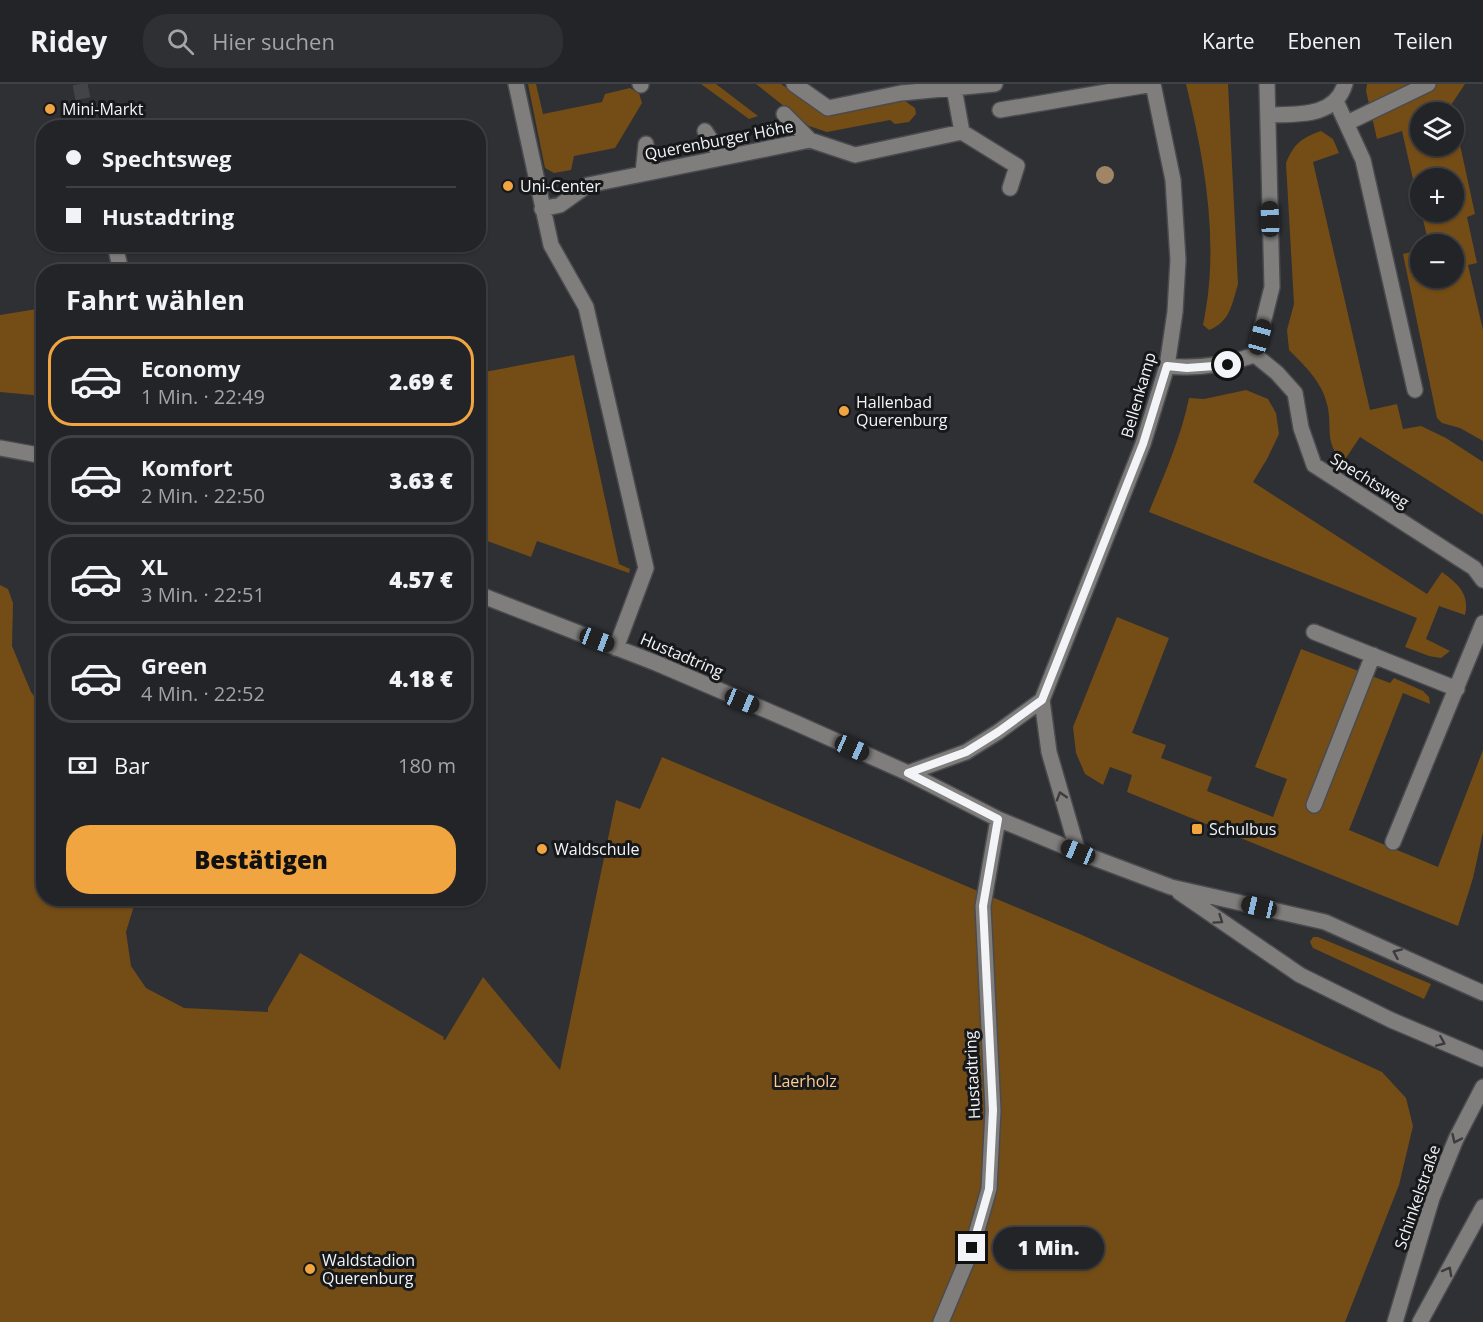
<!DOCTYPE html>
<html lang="de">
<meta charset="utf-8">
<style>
body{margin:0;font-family:"Open Sans",sans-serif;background:#2e3033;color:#f1f3f6;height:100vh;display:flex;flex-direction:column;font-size:22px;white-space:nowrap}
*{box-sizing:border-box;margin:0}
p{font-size:20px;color:#a2a4a7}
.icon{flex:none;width:33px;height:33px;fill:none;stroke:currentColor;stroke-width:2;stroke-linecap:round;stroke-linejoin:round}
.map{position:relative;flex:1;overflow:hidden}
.details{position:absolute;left:36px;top:180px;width:450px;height:642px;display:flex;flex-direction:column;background:#222427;border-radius:24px;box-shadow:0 2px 4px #0004,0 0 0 2px #3f4144}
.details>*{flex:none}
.banner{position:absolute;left:36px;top:36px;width:450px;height:132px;border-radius:24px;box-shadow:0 2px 4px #0004,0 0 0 2px #3f4144;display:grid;align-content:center;height:132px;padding:0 30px;background:#222427}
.buttons{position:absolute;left:1410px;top:18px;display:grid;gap:12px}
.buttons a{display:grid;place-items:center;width:54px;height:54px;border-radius:50%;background:#222427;box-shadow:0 2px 4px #0004,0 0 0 2px #3f4144;font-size:30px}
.end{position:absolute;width:27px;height:27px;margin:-14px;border:8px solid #f3f4f7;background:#111;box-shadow:0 0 0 3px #111}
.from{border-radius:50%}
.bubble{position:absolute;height:42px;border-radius:21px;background:#222427;box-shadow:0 2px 4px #0004,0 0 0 2px #3f4144;font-size:20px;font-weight:800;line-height:42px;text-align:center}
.car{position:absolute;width:18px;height:36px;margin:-18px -9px;border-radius:8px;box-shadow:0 0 4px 2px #0007;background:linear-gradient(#222 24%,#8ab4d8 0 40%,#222 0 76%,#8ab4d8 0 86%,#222 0)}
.banner b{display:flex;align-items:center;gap:21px;height:57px;font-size:22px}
.banner b+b{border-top:2px solid #3f4144}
.banner i{width:15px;height:15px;background:#f1f3f6}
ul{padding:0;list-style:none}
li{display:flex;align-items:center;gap:18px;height:90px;margin:0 12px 9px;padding:0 18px;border:3px solid #3f4144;border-radius:24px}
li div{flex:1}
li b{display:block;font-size:22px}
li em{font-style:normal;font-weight:800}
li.current{border-color:#f1a540}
li>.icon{width:54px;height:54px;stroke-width:1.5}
h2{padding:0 30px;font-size:27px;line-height:72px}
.pay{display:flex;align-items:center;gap:15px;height:66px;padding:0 30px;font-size:22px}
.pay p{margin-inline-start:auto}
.button{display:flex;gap:12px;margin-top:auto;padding:12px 30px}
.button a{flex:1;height:69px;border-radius:24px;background:#f1a540;color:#111;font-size:24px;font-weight:800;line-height:69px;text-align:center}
header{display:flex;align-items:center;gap:36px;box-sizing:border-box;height:84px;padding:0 30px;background:#222427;border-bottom:2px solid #3f4144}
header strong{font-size:28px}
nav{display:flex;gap:33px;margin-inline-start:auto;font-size:21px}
.search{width:420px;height:54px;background:#2e3033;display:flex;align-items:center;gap:15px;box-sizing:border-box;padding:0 21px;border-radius:24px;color:#a2a4a7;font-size:22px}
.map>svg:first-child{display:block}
.green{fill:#744c16}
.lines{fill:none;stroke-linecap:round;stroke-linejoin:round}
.minor-tunnel{stroke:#424448;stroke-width:15;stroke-dasharray:15 8;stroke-linecap:butt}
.minor-casing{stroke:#4a4b4f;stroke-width:18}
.minor{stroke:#807e7c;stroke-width:15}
.tree{fill:#a08567}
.oneway{stroke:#3c3c3c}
.route{stroke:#f3f4f7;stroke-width:8}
.poi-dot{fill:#f1a540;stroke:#17181a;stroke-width:2}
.labels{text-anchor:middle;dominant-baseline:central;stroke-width:6;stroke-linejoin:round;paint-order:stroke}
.poi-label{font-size:16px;fill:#f3f4f7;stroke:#17181a;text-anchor:start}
.street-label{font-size:16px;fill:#f3f4f7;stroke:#17181a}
.park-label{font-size:16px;fill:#fecb91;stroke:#17181a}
</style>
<header>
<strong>Ridey</strong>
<div class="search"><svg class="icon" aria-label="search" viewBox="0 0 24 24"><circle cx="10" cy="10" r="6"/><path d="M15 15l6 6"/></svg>Hier suchen</div>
<nav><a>Karte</a><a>Ebenen</a><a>Teilen</a></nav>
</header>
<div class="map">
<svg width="1483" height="1238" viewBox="0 0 1483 1238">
<rect width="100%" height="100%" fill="#2e3034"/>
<!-- green -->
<path class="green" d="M528,0h8l7,30 59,-12 3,-8 25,-6 9,5 3,10 -27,45 -41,8 -3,14 -17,3 -9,-5z
M701,0h15l42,32 -9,3z
M756,0h25l47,32 77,-15 10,7 1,6 -7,8 -14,2 -5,-4 -63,12 -18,-6z
M1186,0h42l10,200c-6,20 -8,38 -29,46l-6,-5c17,-80 2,-163 -17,-241z
M1367,0h98l-14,21 1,7h-32v34h34v-29l21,97 -8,3 10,46 -9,2 15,65v111l-23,-13 -18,-5 -5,-5 -34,-164 17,-4v28h34v-34h-25l-8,-32h33v-34h-34v32l-18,-79 -25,8 -11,-48z
M1321,47l12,8 6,14 -26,9 57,248 27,-6 6,25 18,-3 25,12 37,24v53l-123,-78 -16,24c-21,-16 -11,-35 -17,-57 -5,-22 -22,-38 -38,-54l-2,-20 7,-26 -8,-141c8,-19 15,-25 35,-32z
M43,224v88l-43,-4v-77z
M574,271l45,209 11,5 -1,4 -92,-32 -6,16 -52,-19v-165z
M1246,306l22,9 8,14 3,21 -12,25 -14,23 174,112 15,-22c16,12 28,22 23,43l-26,-9 -13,33 24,12 -9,7 -12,-2 -24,-9 12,-29 -268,-106c15,-37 32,-74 40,-114l15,1z
M0,501l8,4 5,14 -1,43 19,46 12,16 1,190 92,1 -10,33 5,34 15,22 38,20 84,4v-4l32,-55 144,84 -1,2 2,1 38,-63 77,93 56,-270 24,9 22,-52 420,178 300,137 24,26 7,28 -14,59 -54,137h-1345z
M1117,533l52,21 -37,95 34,12 -5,13 51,19 -5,14 66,26 14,-38 -32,-12 46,-118 89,34 4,-5 29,13 6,6 1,7 -27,-11 -54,137 89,37 45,-117v82l-10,46 -15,48 -331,-134 5,-17 -22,-8 -7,18 -18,-11 -9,-21 -3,-26z
M1313,853h5l113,47 -7,15 -111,-51 -3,-6z"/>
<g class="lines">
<!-- minor-tunnel -->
<path class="minor-tunnel" d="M80,0l9,44"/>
<!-- minor casing -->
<g class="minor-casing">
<path id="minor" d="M516,0l35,161 35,62 60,261 -30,80
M640,0l1,1
M794,0l34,24 73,-15 94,-9
M1267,0l5,203 -17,68 22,18 18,20 6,35 13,37 160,103 9,12
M954,4l8,44
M1336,17l27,59 52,230
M1000,26l153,-26
M784,30l26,26
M1268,31c28,-1 67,3 77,-31
M1347,39l81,-39
M705,47l17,26
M643,89l3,-29
M542,125l18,-4 28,-20 222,-45 45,15 107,-23 55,34 -7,22
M115,160l6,28
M1167,282c31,3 59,-1 88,-11
M0,364l44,8
M478,510l178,69 140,60 112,50 90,46 80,33 93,35 154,35 158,71
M1314,548l143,57
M908,689l58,-21 32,-20 44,-32
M1314,721l59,-150
M1393,758l90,-219
M1078,768l-29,-100 -7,-52 101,-256 24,-78 8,-54 3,-52 -5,-80 -20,-96
M1179,808l121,83 91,45 92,39
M941,1238l31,-74 17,-59 4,-79 -10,-204 15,-87
M1395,1238l37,-124 24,-59 27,-52
M1420,1238l63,-115"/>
</g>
<!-- minor -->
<use href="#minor" class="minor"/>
</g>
<!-- trees -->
<circle class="tree" cx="1105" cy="91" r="9"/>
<!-- one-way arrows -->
<defs><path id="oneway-chevron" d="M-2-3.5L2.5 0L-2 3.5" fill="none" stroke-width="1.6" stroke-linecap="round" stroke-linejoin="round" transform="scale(1.5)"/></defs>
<g class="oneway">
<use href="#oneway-chevron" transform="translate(1061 712) rotate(-107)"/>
<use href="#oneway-chevron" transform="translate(1219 836) rotate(35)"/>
<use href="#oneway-chevron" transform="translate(1397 869) rotate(-156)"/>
<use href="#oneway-chevron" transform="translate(1441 958) rotate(23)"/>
<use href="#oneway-chevron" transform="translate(1456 1055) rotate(115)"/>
<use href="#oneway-chevron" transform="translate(1448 1187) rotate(-61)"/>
</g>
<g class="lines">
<!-- route -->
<path class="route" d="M972,1164l17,-59 4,-79 -10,-204 15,-87 -90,-46 58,-21 32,-20 44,-32 101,-256 24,-78 20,2 41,-3"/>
</g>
<!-- markers -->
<g class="poi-dot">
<circle cx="50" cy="25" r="6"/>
<circle cx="508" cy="102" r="6"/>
<circle cx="844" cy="327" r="6"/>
<rect x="1191" y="739" width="12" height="12" rx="3"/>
<circle cx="542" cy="765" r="6"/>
<circle cx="310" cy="1185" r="6"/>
</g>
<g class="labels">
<!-- poi labels -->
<g class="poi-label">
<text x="62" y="25">Mini-Markt</text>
<text x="520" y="102">Uni-Center</text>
<text x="856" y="318">Hallenbad<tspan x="856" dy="18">Querenburg</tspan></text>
<text x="1209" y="745">Schulbus</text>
<text x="554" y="765">Waldschule</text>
<text x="322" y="1176">Waldstadion<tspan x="322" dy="18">Querenburg</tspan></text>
</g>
<!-- street labels -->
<g class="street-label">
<text transform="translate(719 56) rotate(-11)">Querenburger Höhe</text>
<text transform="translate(1138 311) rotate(-74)">Bellenkamp</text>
<text transform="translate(1370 396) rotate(32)">Spechtsweg</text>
<text transform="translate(682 571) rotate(23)">Hustadtring</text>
<text transform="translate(972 991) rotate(-93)">Hustadtring</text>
<text transform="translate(1417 1113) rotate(-71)">Schinkelstraße</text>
</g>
<!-- park labels -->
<g class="park-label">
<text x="805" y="997">Laerholz</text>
</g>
</g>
</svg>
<div class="buttons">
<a><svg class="icon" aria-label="layers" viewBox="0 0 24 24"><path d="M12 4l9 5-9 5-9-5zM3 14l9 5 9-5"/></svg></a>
<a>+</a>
<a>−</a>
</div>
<i class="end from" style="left:1228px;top:281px"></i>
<i class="end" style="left:972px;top:1164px"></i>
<div class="bubble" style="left:993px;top:1143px;width:111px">1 Min.</div>
<i class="car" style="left:1270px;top:135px;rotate:358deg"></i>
<i class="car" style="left:1260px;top:253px;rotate:15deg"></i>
<i class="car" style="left:597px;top:556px;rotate:111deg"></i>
<i class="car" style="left:742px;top:617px;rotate:112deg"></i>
<i class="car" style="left:852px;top:664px;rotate:114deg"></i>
<i class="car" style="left:1078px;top:768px;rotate:292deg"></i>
<i class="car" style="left:1259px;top:823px;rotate:283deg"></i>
<div class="banner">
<b><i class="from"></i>Spechtsweg</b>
<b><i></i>Hustadtring</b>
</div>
<section class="details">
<h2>Fahrt wählen</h2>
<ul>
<li class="current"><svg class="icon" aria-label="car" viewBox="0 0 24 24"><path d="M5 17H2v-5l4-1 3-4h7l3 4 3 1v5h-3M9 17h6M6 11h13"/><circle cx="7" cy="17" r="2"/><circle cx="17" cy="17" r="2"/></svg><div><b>Economy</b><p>1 Min. · 22:49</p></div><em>2.69 €</em></li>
<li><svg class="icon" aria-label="car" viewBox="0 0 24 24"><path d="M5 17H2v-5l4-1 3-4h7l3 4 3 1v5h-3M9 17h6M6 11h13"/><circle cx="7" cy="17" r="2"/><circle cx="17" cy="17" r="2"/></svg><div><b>Komfort</b><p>2 Min. · 22:50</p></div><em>3.63 €</em></li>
<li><svg class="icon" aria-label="car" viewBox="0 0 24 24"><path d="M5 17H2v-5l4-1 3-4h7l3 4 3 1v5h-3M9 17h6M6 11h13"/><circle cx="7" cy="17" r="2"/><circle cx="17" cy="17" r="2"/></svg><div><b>XL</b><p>3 Min. · 22:51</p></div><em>4.57 €</em></li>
<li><svg class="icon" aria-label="car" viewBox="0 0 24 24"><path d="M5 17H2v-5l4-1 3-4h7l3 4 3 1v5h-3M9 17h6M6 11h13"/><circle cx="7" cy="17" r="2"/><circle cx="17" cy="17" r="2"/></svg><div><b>Green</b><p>4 Min. · 22:52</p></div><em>4.18 €</em></li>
</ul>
<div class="pay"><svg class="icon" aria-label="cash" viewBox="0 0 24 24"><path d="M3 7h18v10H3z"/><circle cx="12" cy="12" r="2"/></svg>Bar<p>180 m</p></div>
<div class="button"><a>Bestätigen</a></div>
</section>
</div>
